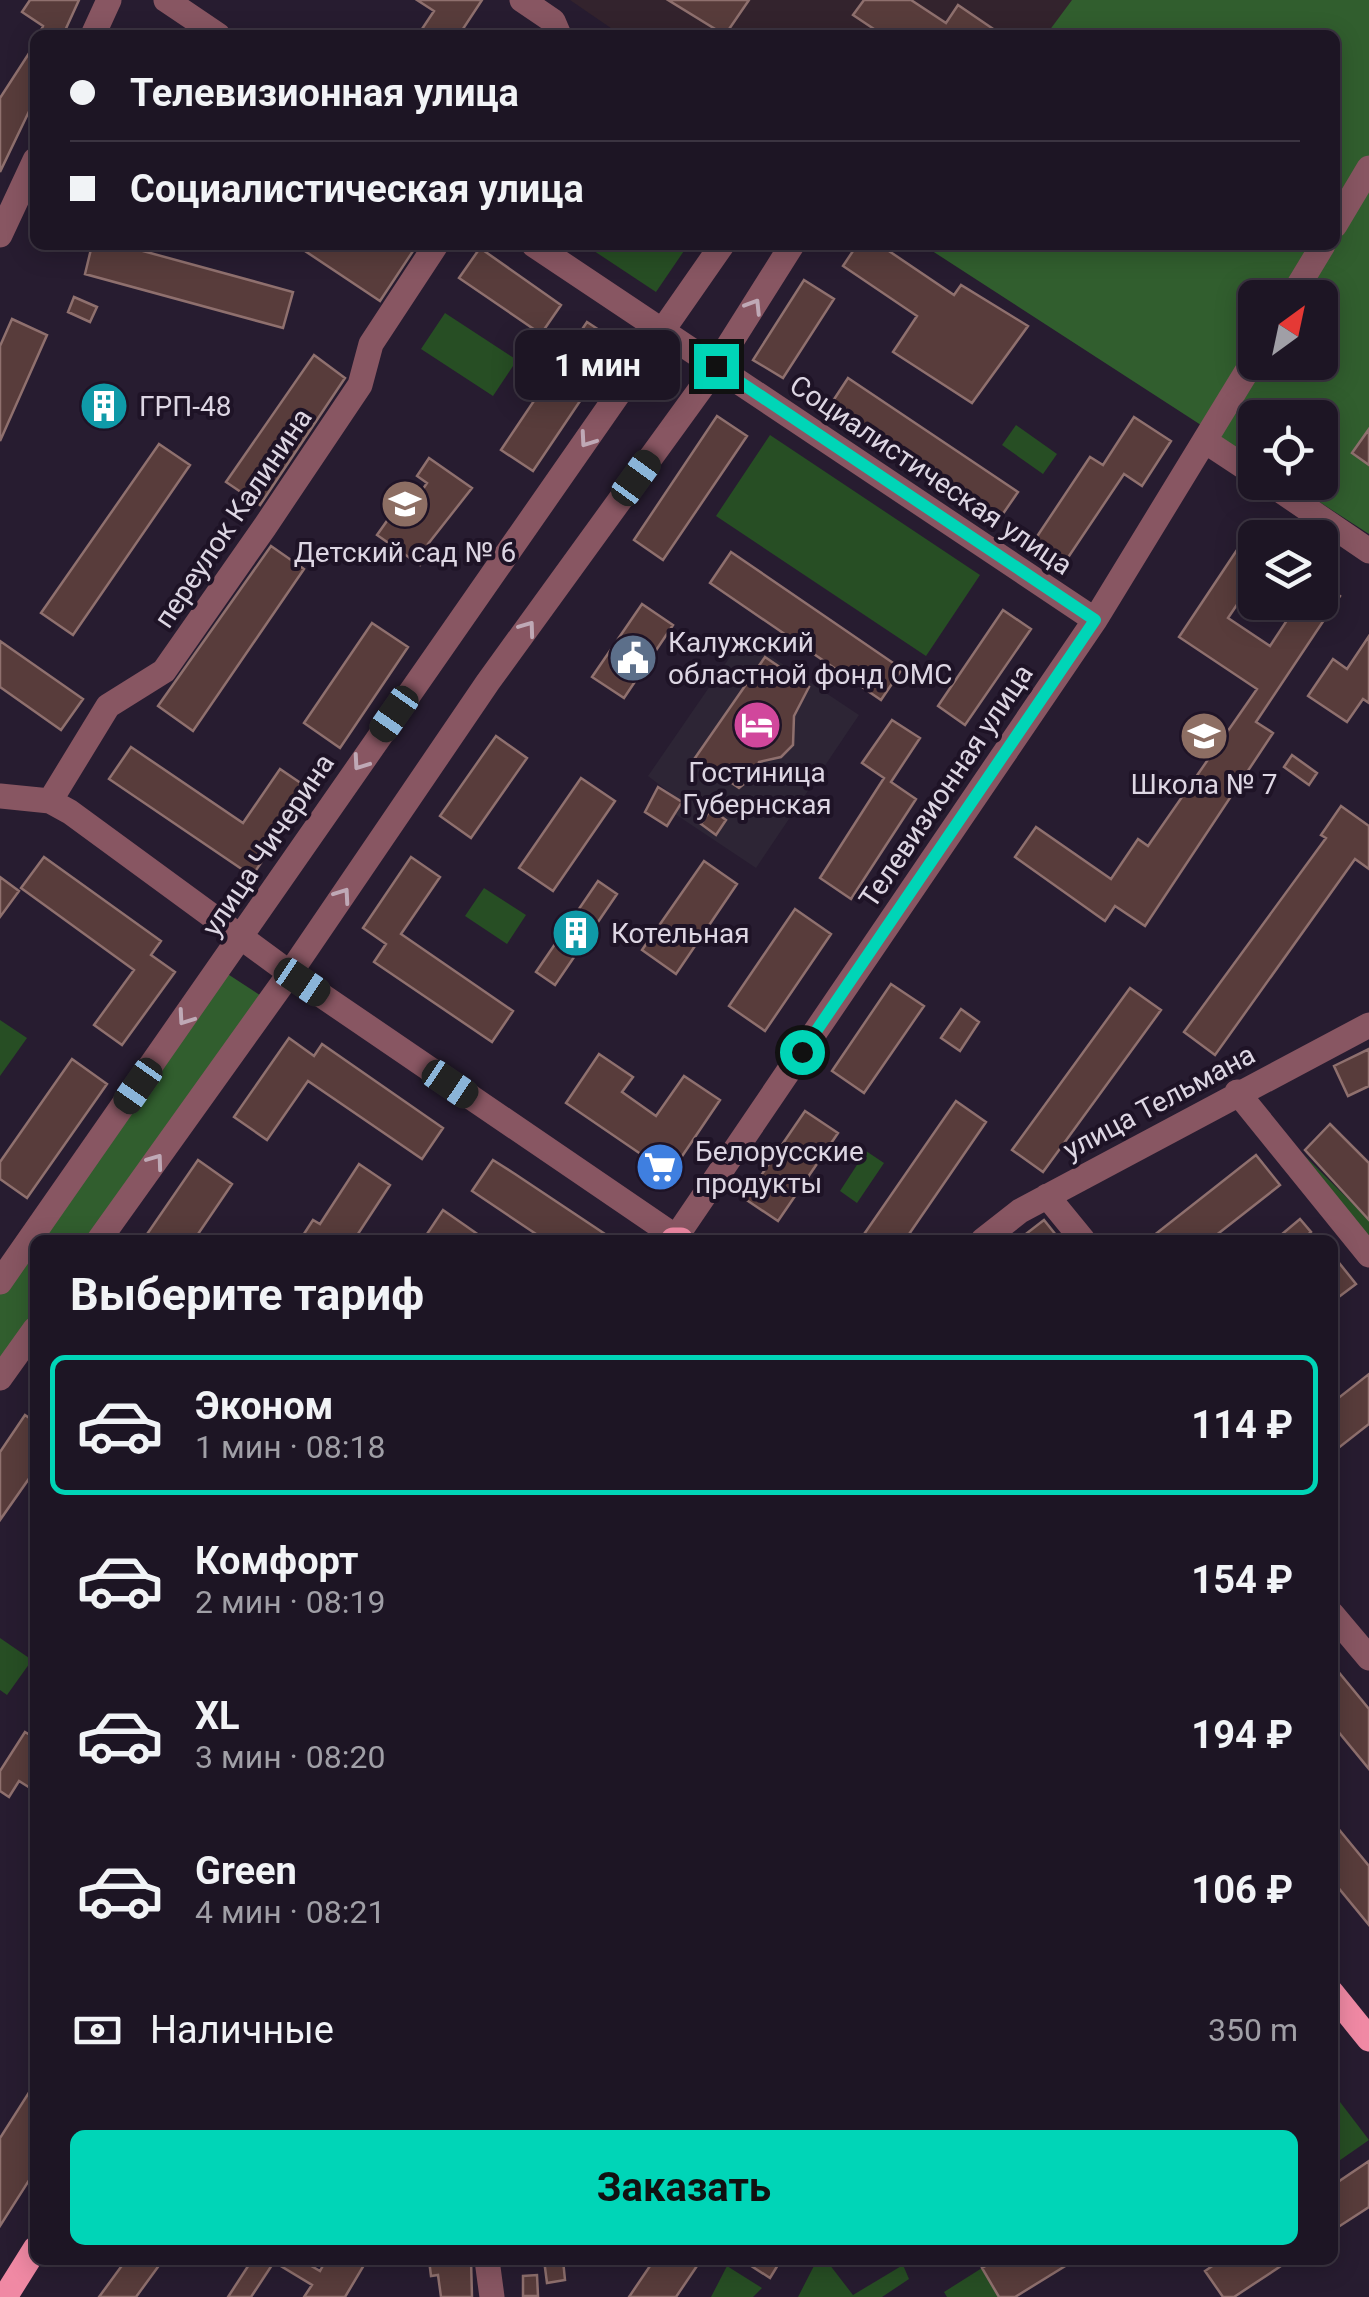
<!DOCTYPE html>
<html lang="ru">
<meta charset="utf-8">
<style>
body{margin:0;font-family:Roboto,sans-serif;background:#2a2231;color:#f1f3f6;height:100vh;display:flex;flex-direction:column;font-size:38px;white-space:nowrap}
*{box-sizing:border-box;margin:0}
p{font-size:32px;color:#a09fa6}
.icon{flex:none;width:55px;height:55px;fill:none;stroke:currentColor;stroke-width:2;stroke-linecap:round;stroke-linejoin:round}
.map{position:relative;flex:1;overflow:hidden}
.drawer{position:absolute;left:30px;top:1235px;width:1308px;height:1030px;display:flex;flex-direction:column;background:#1d1524;border-radius:15px;box-shadow:0 5px 25px #0003,0 0 0 2px #3b3441}
.drawer>*{flex:none}
.hud{position:absolute;left:30px;top:30px;width:1310px;height:220px;border-radius:15px;box-shadow:0 5px 25px #0003,0 0 0 2px #3b3441;display:grid;align-content:center;height:220px;padding:0 40px;background:#1d1524}
.needle{width:65px;rotate:33deg}
.controls{position:absolute;left:1238px;top:280px;display:grid;gap:20px}
.controls a{display:grid;place-items:center;width:100px;height:100px;border-radius:15px;background:#1d1524;box-shadow:0 5px 25px #0003,0 0 0 2px #3b3441;font-size:50px}
.end{position:absolute;width:45px;height:45px;margin:-22px;border:12px solid #00d5b7;background:#111;box-shadow:0 0 0 5px #111}
.from{border-radius:50%}
.bubble{position:absolute;height:70px;border-radius:15px;background:#1d1524;box-shadow:0 5px 25px #0003,0 0 0 2px #3b3441;font-size:32px;font-weight:700;line-height:70px;text-align:center}
.car{position:absolute;width:30px;height:60px;margin:-30px -15px;border-radius:12px;box-shadow:0 0 8px 2px #0007;background:linear-gradient(#222 24%,#8ab4d8 0 40%,#222 0 76%,#8ab4d8 0 86%,#222 0)}
.hud b{display:flex;align-items:center;gap:35px;height:95px;font-size:38px}
.hud b+b{border-top:2px solid #3b3441}
.hud i{width:25px;height:25px;background:#f1f3f6}
ul{padding:0;list-style:none}
li{display:flex;align-items:center;gap:30px;height:140px;margin:0 20px 15px;padding:0 20px;border:5px solid transparent;border-radius:15px}
li div{flex:1}
li b{display:block;font-size:38px}
li em{font-style:normal;font-weight:700}
li.current{border-color:#00d5b7}
li>.icon{width:90px;height:90px;stroke-width:1.5}
h2{padding:0 40px;font-size:45px;line-height:120px}
.pay{display:flex;align-items:center;gap:25px;height:110px;padding:0 40px;font-size:38px}
.pay p{margin-inline-start:auto}
.cta{display:flex;gap:20px;margin-top:auto;padding:20px 40px}
.cta a{flex:1;height:115px;border-radius:15px;background:#00d5b7;color:#111;font-size:40px;font-weight:700;line-height:115px;text-align:center}
.map>svg:first-child{display:block}
.commercial{fill:#2d2535}
.medical{fill:#33232d}
.green{fill:#274e24}
.forest{fill:#315e2e;fill-rule:evenodd}
.building{fill:#583c3b;stroke:#8f706e;stroke-width:2.5}
.lines{fill:none;stroke-linecap:round;stroke-linejoin:round}
.minor{stroke:#885662;stroke-width:25}
.major{stroke:#f089a4;stroke-width:25}
.oneway{stroke:#bfa9b6}
.route{stroke:#00d5b7;stroke-width:12}
.labels{text-anchor:middle;dominant-baseline:central;stroke-width:8;stroke-linejoin:round;paint-order:stroke}
.poi-label{font-size:28px;fill:#ddd6e3;stroke:#1e1326;text-anchor:start}
.street-label{font-size:28px;fill:#ddd6e3;stroke:#1e1326}
</style>
<div class="map">
<svg width="1369" height="2297" viewBox="0 0 1369 2297">
<rect width="100%" height="100%" fill="#271c30"/>
<!-- commercial -->
<path class="commercial" d="M743,638l116,77 -103,153 -81,-54 7,-12 -34,-26z"/>
<!-- medical -->
<path class="medical" d="M570,0h799v25l-34,10h-714z"/>
<!-- green -->
<path class="green" d="M585,245h103l-32,47z
M445,313l72,47 -24,36 -72,-47z
M1016,425l41,29 -14,20 -41,-29z
M770,435l210,140 -54,81 -210,-140z
M484,888l42,27 -19,29 -42,-28z
M0,1020l27,18 -27,38z
M866,1151l18,12 -27,40 -17,-12z
M1302,1153l67,67v17z
M0,1638l32,22 -25,35 -7,-5z
M1337,2098l32,42 -36,25v-64z
M817,2260h9l27,35 50,-30 6,14 -27,18h-84z
M727,2266l35,22 -9,9h-42z
M982,2268l17,29h-52l-3,-5z"/>
<!-- forest -->
<path class="forest" d="M1072,0h297v534l-79,-51 30,-1v-64h-65v42l-332,-215h412v-210h-289zM1255,298h65v64h-65z
M220,969l49,32 -170,239h-64v89l-35,49v-98z"/>
<!-- building -->
<path class="building" d="M30,0h49l-16,35h-24l4,-9 -21,-14z
M417,0h65l-23,35h-41l16,-24z
M668,0h81l-24,35z
M864,0h47l35,23 12,-18 44,30h-119l-30,-20z
M35,44v55l-35,73v-74z
M92,245h29l172,47 -10,36 -198,-54z
M296,245h121l-37,56z
M857,245h23l74,50 7,-10 67,41 -56,77 -79,-51 24,-36 -74,-50z
M480,248l81,57 -20,29 -82,-56z
M804,280l30,19 -51,79 -30,-18z
M74,297l23,10 -7,15 -22,-10z
M12,319l35,16 -47,106v-95z
M587,322l32,21 -86,128 -32,-21z
M314,355l31,23 -85,127 -34,-23z
M848,378l170,114 -20,29 -169,-114z
M717,416l30,20 -84,124 -29,-20z
M1134,417l37,24 -29,45 -18,-12 -63,94 -31,-21 60,-90 13,8z
M1369,429v36l-17,-12z
M159,444l31,21 -117,170 -32,-22z
M429,458l43,30 -44,56 4,3 -12,18 -43,-30 12,-17 10,6 28,-41 -10,-7z
M1255,523v55l-27,40 42,28 29,-44h21v-20l20,14 -84,126 17,11 -128,193 -30,-20 -10,15 -90,-64 21,-30 75,52 27,-40 10,7 109,-157 -78,-52z
M271,546l33,23 -111,162 -35,-25z
M731,552l171,117 -21,31 -171,-117z
M642,604l31,21 -49,73 -32,-21z
M1003,610l28,19 -66,96 -27,-19z
M372,623l36,24 -68,101 -36,-25z
M1369,636v67l-6,-4 -16,23 -39,-26 25,-37 14,10z
M0,641l83,58 -22,31 -61,-43z
M765,657l44,30 -15,29 -1,29 -12,12 -22,5 -4,13 -16,13 -44,-30z
M892,720l28,18 -29,44 25,17 -65,100 -31,-21 64,-100 -22,-15z
M496,736l31,22 -56,80 -31,-22z
M131,747l112,76 37,-54 31,21 -59,86 -143,-97z
M1292,755l25,18 -8,12 -25,-18z
M581,778l34,23 -62,90 -34,-23z
M658,787l24,15 -15,24 -22,-14z
M1341,806l28,20v43l-14,-10 -140,196 -31,-23 142,-194 -5,-3z
M711,809l15,11 -10,15 -15,-11z
M44,857l117,84 -10,14 24,17 -53,73 -28,-20 40,-55 -113,-82z
M411,857l29,20 -39,57 112,77 -21,31 -118,-80 12,-18 -23,-16z
M704,861l33,23 -61,90 -34,-24z
M0,877l19,14 -19,26z
M598,881l19,13 -62,91 -19,-13z
M795,909l36,25 -66,97 -36,-25z
M891,984l33,22 -60,87 -32,-22z
M1130,988l31,22 -118,162 -31,-22z
M961,1009l18,13 -19,29 -19,-13z
M289,1038l25,18 8,-12 121,84 -21,31 -114,-78 -41,59 -33,-23z
M1369,1049v37l-21,10 -14,-30z
M599,1054l34,23 -11,15 34,24 28,-40 36,24 -50,74 -104,-71z
M72,1059l35,25 -80,114 -27,-19v-17z
M956,1101l30,21 -81,118h-45z
M805,1111l33,22 -60,88 -33,-22z
M1330,1124l39,39v57l-64,-70z
M1256,1155l24,30 -70,55h-62z
M198,1160l34,24 -38,56h-51z
M493,1160l22,14 99,66h-69l-73,-49z
M359,1164l31,21 -36,55h-54l13,-20 7,4z
M443,1210l43,30h-63z
M1300,1219l11,13 -9,8h-27z
M1044,1220l16,20h-42z
M1332,1254l24,30 -24,18z
M1369,1374v50l-37,29v-50z
M25,1415l10,7v48l-35,50v-68z
M1332,1664l37,45v60l-37,-45z
M25,1732l10,6v53l-16,-10 -10,16 -9,-6v-20z
M1332,1821l37,45v59l-37,-45z
M35,2083v88l-35,55v-88z
M1369,2161v46l-37,24v-45z
M126,2260h37l-27,37h-37z
M252,2260h49l19,11 6,-11h41l-22,37h-41l8,-12 -38,-23 -23,35h-23z
M429,2260h42l1,37h-31l-3,-22 -7,1z
M544,2260h19l2,20 -18,3z
M654,2260h47l-25,37h-47z
M742,2260h39l-11,18z
M996,2260h79l-60,37h-16l-17,-29z
M1221,2260h69l-56,37h-11l-18,-26z
M537,2275l1,21h-15v-20z"/>
<g class="lines">
<!-- minor -->
<path class="minor" d="M166,0l52,35
M522,0l31,21 6,14
M93,35l16,-35
M1335,225l34,-57
M0,235l35,-75
M534,245l561,375
M1291,298l32,-53
M1205,441l50,33
M1268,482l101,69
M0,796l50,5 20,11 232,170 374,255 419,-617 160,-262
M50,801l58,-95 56,-35 100,-143 96,-143 11,-41 65,-99
M1237,1092l132,163
M1047,1196l36,44
M99,1240l191,-267 198,-291 219,-302 85,-135
M983,1240l37,-29 349,-186
M0,1282l722,-1037
M0,1378l35,-49
M1332,1614l37,44
M487,2260l5,37"/>
<!-- major -->
<path class="major" d="M673,1240h8
M1332,1993l37,46
M5,2297l30,-48"/>
</g>
<!-- one-way arrows -->
<defs><path id="oneway-chevron" d="M-2-3.5L2.5 0L-2 3.5" fill="none" stroke-width="1.6" stroke-linecap="round" stroke-linejoin="round" transform="scale(2.5)"/></defs>
<g class="oneway">
<use href="#oneway-chevron" transform="translate(754 306) rotate(-58)"/>
<use href="#oneway-chevron" transform="translate(587 440) rotate(125)"/>
<use href="#oneway-chevron" transform="translate(528 628) rotate(-54)"/>
<use href="#oneway-chevron" transform="translate(360 763) rotate(125)"/>
<use href="#oneway-chevron" transform="translate(343 895) rotate(-55)"/>
<use href="#oneway-chevron" transform="translate(185 1018) rotate(125)"/>
<use href="#oneway-chevron" transform="translate(156 1161) rotate(-54)"/>
</g>
<g class="lines">
<!-- route -->
<path class="route" d="M716,366l379,254 -293,432"/>
</g>
<!-- icons -->
<defs>
<g id="building-disc" transform="scale(2.5)"><circle r="9.5" fill="#0f9aa8" stroke="#1e1326"/><path d="M-4-6H4V6H1V3H-1V6H-4ZM-2.5-4.3h1.7v1.8h-1.7ZM.8-4.3h1.7v1.8H.8ZM-2.5-1h1.7V.8h-1.7ZM.8-1h1.7V.8H.8Z" fill="#fff"/></g>
<g id="school-disc" transform="scale(2.5)"><circle r="9.5" fill="#8d6e63" stroke="#1e1326"/><path d="M0-5L7-2L0 1L-7-2ZM-4 1L0 2.5L4 1V4Q0 6-4 4Z" fill="#fff"/></g>
<g id="civic-disc" transform="scale(2.5)"><circle r="9.5" fill="#5c6f8a" stroke="#1e1326"/><path d="M-.6-6.5H3V-4.5H.6V-3L4-1V1h2V6H-6V1h2V-1L-.6-3ZM-1.2 2.5V6h2.4V2.5Z" fill="#fff"/></g>
<g id="hotel-disc" transform="scale(2.5)"><circle r="9.5" fill="#d1479c" stroke="#1e1326"/><path d="M-6-4.5h1.5V1H6V5H4.5V3h-9V5H-6ZM-4 0a1.8 1.8 0 1 1 3.6 0ZM.5 0V-2.5h3Q6-2.5 6 0Z" fill="#fff"/></g>
<g id="supermarket-disc" transform="scale(2.5)"><circle r="9.5" fill="#3f7fe0" stroke="#1e1326"/><path d="M-6-5.5h2.5l.6 2H6L4.5 2H-2.5L-4.4-4H-6ZM-1.5 3.2a1.3 1.3 0 1 0 .1 0ZM3 3.2a1.3 1.3 0 1 0 .1 0Z" fill="#fff"/></g>
</defs>
<g fill-rule="evenodd">
<use href="#building-disc" x="104" y="406"/>
<use href="#school-disc" x="405" y="504"/>
<use href="#civic-disc" x="633" y="658"/>
<use href="#hotel-disc" x="757" y="725"/>
<use href="#school-disc" x="1204" y="736"/>
<use href="#building-disc" x="576" y="933"/>
<use href="#supermarket-disc" x="660" y="1167"/>
</g>
<g class="labels">
<!-- poi labels -->
<g class="poi-label">
<text x="139" y="406">ГРП-48</text>
<text x="405" y="552" text-anchor="middle">Детский сад № 6</text>
<text x="668" y="642">Калужский<tspan x="668" dy="32">областной фонд ОМС</tspan></text>
<text x="757" y="772" text-anchor="middle">Гостиница<tspan x="757" dy="32">Губернская</tspan></text>
<text x="1204" y="784" text-anchor="middle">Школа № 7</text>
<text x="611" y="933">Котельная</text>
<text x="695" y="1151">Белорусские<tspan x="695" dy="32">продукты</tspan></text>
</g>
<!-- street labels -->
<g class="street-label">
<text transform="translate(931 475) rotate(34)">Социалистическая улица</text>
<text transform="translate(233 518) rotate(-56)">переулок Калинина</text>
<text transform="translate(946 786) rotate(-56)">Телевизионная улица</text>
<text transform="translate(268 845) rotate(-56)">улица Чичерина</text>
<text transform="translate(1159 1102) rotate(-28)">улица Тельмана</text>
</g>
</g>
</svg>
<div class="controls">
<a><svg class="needle" viewBox="-14 -14 28 28"><path d="M0-13l5 13h-10z" fill="#e53935"/><path d="M0 13l5-13h-10z" fill="#a09fa6"/></svg></a>
<a><svg class="icon" aria-label="locate" viewBox="0 0 24 24"><circle cx="12" cy="12" r="6"/><path d="M12 2v4M12 18v4M2 12h4M18 12h4"/></svg></a>
<a><svg class="icon" aria-label="layers" viewBox="0 0 24 24"><path d="M12 4l9 5-9 5-9-5zM3 14l9 5 9-5"/></svg></a>
</div>
<i class="end from" style="left:802px;top:1052px"></i>
<i class="end" style="left:716px;top:366px"></i>
<div class="bubble" style="left:515px;top:330px;width:165px">1 мин</div>
<i class="car" style="left:636px;top:478px;rotate:36deg"></i>
<i class="car" style="left:394px;top:714px;rotate:215deg"></i>
<i class="car" style="left:302px;top:982px;rotate:124deg"></i>
<i class="car" style="left:450px;top:1084px;rotate:124deg"></i>
<i class="car" style="left:138px;top:1086px;rotate:215deg"></i>
<div class="hud">
<b><i class="from"></i>Телевизионная улица</b>
<b><i></i>Социалистическая улица</b>
</div>
<section class="drawer">
<h2>Выберите тариф</h2>
<ul>
<li class="current"><svg class="icon" aria-label="car" viewBox="0 0 24 24"><path d="M5 17H2v-5l4-1 3-4h7l3 4 3 1v5h-3M9 17h6M6 11h13"/><circle cx="7" cy="17" r="2"/><circle cx="17" cy="17" r="2"/></svg><div><b>Эконом</b><p>1 мин · 08:18</p></div><em>114 ₽</em></li>
<li><svg class="icon" aria-label="car" viewBox="0 0 24 24"><path d="M5 17H2v-5l4-1 3-4h7l3 4 3 1v5h-3M9 17h6M6 11h13"/><circle cx="7" cy="17" r="2"/><circle cx="17" cy="17" r="2"/></svg><div><b>Комфорт</b><p>2 мин · 08:19</p></div><em>154 ₽</em></li>
<li><svg class="icon" aria-label="car" viewBox="0 0 24 24"><path d="M5 17H2v-5l4-1 3-4h7l3 4 3 1v5h-3M9 17h6M6 11h13"/><circle cx="7" cy="17" r="2"/><circle cx="17" cy="17" r="2"/></svg><div><b>XL</b><p>3 мин · 08:20</p></div><em>194 ₽</em></li>
<li><svg class="icon" aria-label="car" viewBox="0 0 24 24"><path d="M5 17H2v-5l4-1 3-4h7l3 4 3 1v5h-3M9 17h6M6 11h13"/><circle cx="7" cy="17" r="2"/><circle cx="17" cy="17" r="2"/></svg><div><b>Green</b><p>4 мин · 08:21</p></div><em>106 ₽</em></li>
</ul>
<div class="pay"><svg class="icon" aria-label="cash" viewBox="0 0 24 24"><path d="M3 7h18v10H3z"/><circle cx="12" cy="12" r="2"/></svg>Наличные<p>350 m</p></div>
<div class="cta"><a>Заказать</a></div>
</section>
</div>
